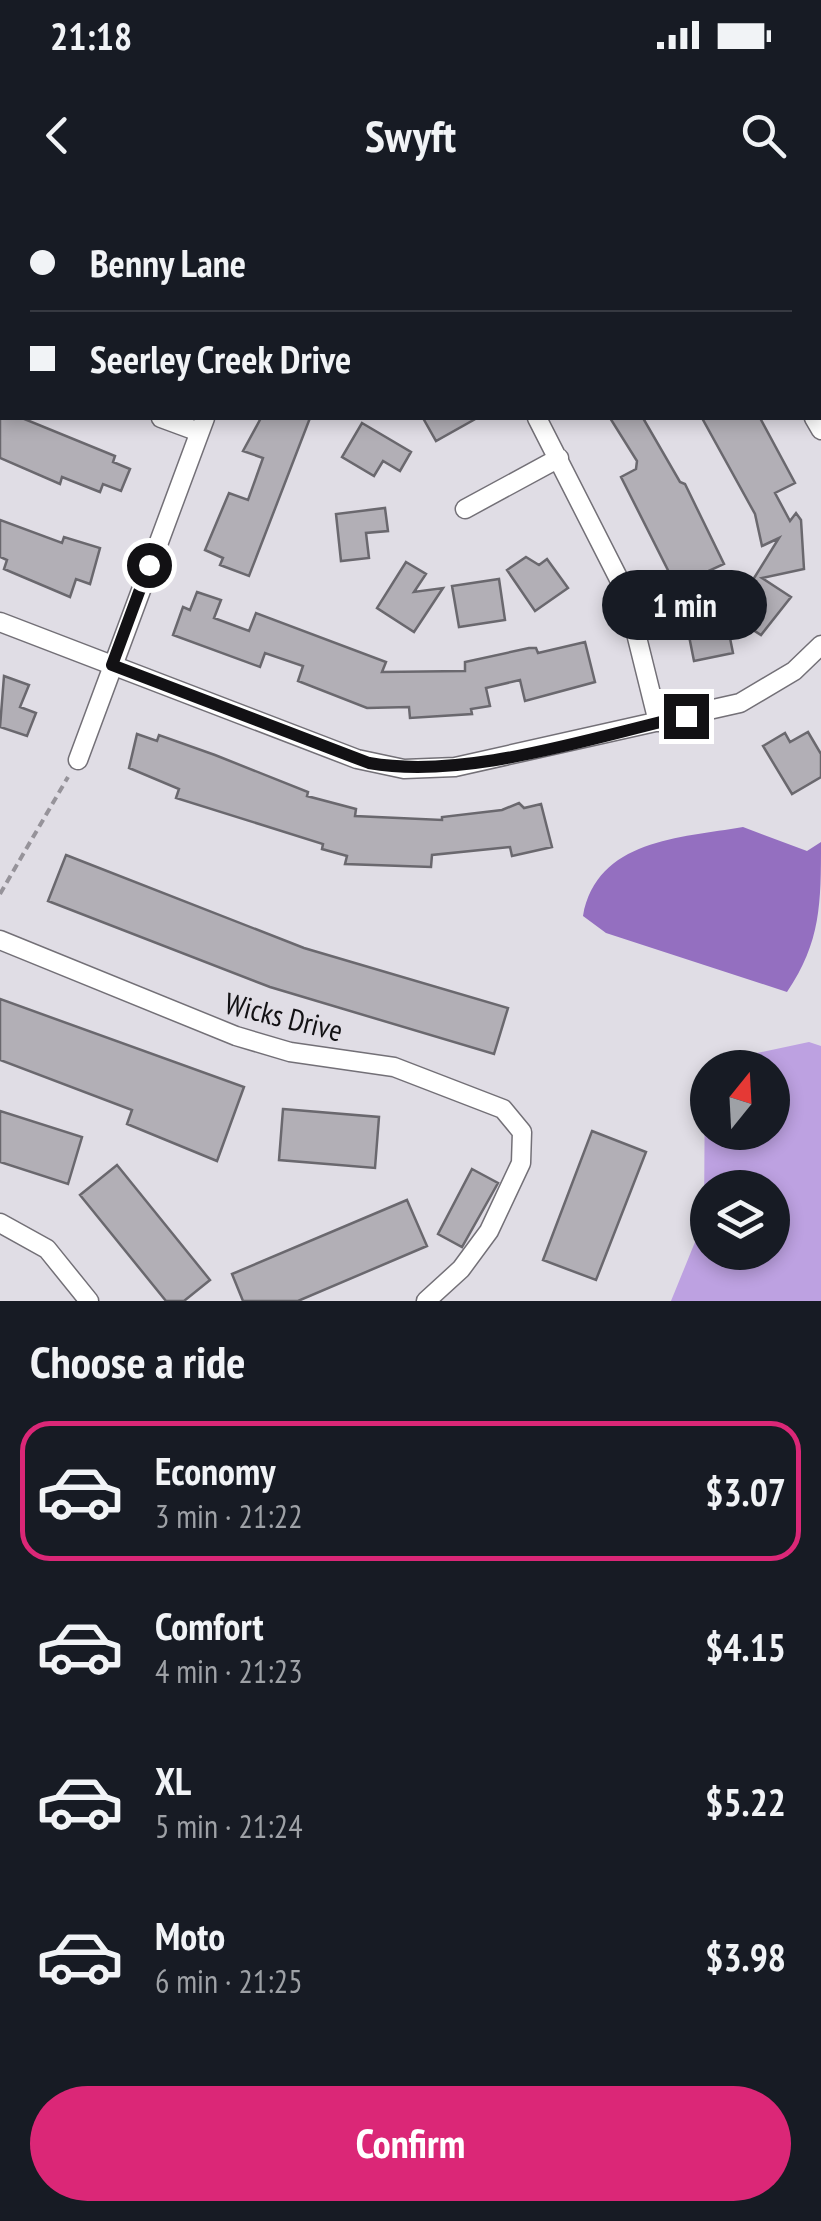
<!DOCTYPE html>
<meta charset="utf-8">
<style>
body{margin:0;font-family:"PT Sans Narrow",sans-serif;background:#242831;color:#f1f3f6;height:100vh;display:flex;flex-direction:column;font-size:38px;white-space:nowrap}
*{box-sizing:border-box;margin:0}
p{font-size:32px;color:#9ea1a6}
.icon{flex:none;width:55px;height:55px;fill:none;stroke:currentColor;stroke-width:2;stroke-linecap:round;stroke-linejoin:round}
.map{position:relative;height:1101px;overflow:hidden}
.drawer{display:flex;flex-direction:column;background:#171b24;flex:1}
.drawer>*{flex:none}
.guide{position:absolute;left:0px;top:0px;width:822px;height:220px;box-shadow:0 5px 15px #0003;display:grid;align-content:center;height:220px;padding:0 30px;background:#171b24}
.needle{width:65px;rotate:18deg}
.fabs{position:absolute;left:690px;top:850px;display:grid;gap:20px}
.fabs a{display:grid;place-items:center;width:100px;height:100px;border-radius:50%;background:#171b24;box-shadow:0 5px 15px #0003;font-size:50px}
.end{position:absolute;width:45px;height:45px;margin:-22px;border:12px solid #121114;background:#fff;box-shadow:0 0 0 5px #fff}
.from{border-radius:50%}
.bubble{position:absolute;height:70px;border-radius:35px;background:#171b24;box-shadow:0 5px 15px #0003;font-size:32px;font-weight:800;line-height:70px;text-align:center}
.guide b{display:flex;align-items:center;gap:35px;height:95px;font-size:38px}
.guide b+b{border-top:2px solid #363941}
.guide i{width:25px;height:25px;background:#f1f3f6}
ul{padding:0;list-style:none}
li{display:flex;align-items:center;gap:30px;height:140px;margin:0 20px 15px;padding:0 10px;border:5px solid transparent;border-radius:30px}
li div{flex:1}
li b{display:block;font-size:38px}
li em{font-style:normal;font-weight:800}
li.selected{border-color:#db2777}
li>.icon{width:90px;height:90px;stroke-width:1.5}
h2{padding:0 30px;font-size:45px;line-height:120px}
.button{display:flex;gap:20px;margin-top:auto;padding:20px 30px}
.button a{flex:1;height:115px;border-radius:60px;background:#db2777;color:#fff;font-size:40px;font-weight:800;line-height:115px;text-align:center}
.status{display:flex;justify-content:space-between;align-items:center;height:70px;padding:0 50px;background:#171b24;direction:ltr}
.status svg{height:28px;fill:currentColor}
header{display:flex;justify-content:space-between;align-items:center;height:130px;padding:0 30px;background:#171b24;font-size:45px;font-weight:800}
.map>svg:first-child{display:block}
.green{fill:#bda1e1;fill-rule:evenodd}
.water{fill:#946fc0}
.building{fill:#b2afb6;stroke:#6a686e;stroke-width:2.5}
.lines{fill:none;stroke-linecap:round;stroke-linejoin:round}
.street-casing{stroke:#737077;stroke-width:21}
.path{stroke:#96939a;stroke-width:4;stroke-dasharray:8 5;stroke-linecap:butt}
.street{stroke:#fff;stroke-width:18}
.route{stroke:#121114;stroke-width:12}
.labels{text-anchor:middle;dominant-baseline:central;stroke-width:9;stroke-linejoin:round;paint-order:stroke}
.street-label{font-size:30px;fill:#121114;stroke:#e0dde5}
</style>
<div class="status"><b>21:18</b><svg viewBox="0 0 49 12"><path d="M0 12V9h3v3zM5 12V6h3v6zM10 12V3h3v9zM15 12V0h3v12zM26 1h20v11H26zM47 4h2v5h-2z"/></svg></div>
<header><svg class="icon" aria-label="back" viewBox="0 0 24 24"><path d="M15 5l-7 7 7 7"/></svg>Swyft<svg class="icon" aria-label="search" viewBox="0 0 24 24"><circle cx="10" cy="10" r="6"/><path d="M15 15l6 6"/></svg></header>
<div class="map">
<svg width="821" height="1101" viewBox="0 0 821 1101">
<rect width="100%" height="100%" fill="#e0dde5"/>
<!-- green -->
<path class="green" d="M809,842l12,4v255h-150l33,-81 1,-156zM708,868h64v64h-64zM708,988h64v64h-64z"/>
<!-- water -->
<path class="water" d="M743,627l64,24 14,-9c0,61 0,100 -34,150l-181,-59 -23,-17c14,-77 97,-78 160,-89z"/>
<!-- building -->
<path class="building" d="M0,218h22l93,38 -2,6 17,7 -9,22 -18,-7 -3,8 -38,-15 -2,7 -60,-26z
M261,218h49l-61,158 -29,-11 3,-7 -18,-8 24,-57 19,7 15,-42 -20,-7z
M423,218h54l-41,23z
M610,218h33l37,64 5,2 39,80 -48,22 -55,-109 15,-8 1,-8z
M702,218h58l35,65 -20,10 15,28 6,-8 5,7 3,49 -42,9 29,19 -30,38 -28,-18 24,-5 -16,-13 38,-61 -17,8 -7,-32z
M362,223l49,29 -11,19 -17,-10 -9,15 -32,-19z
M385,308l3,23 -22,2 3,25 -28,3 -5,-47z
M0,320l62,23 2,-6 36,11 -10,36 -14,-5 -6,18 -66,-28 3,-9 -7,-3z
M526,357l13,8 8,-6 21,29 -33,23 -28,-41z
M406,362l20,12 -12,18 29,-4 -29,44 -37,-24z
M499,379l6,41 -46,7 -7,-41z
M197,392l24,8 -7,18 35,13 7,-18 130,49 -4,10 83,-1v-9l64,-14h7l2,5 47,-11 10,40 -70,19 -5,-21 -34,8 4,18 -19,3 1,5 -62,4 -1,-11 -42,1 -69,-27 5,-15 -38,-13 -5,14 -87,-32 10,-28 7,3z
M726,418l7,35 -39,8 -7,-35z
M4,476l25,9 -9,22 16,6 -9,23 -27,-9z
M808,532l13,22v23l-29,17 -29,-48 22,-13 5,9z
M137,534l20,7 2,-6 56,20 93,37 -1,4 49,13 -1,7 87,4v-3l60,-7 17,-7 5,5 17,-4 11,43 -40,9 -2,-9 -78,8 -1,12 -86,-3 2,-8 -25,-7 1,-5 -147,-46 3,-9 -50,-21z
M66,655l238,93 204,60 -14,46 -224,-67 -222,-86z
M0,799l244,88 -27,74 -90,-37 5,-14 -132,-50z
M283,909l96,8 -4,51 -96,-8z
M0,911l82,26 -14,47 -68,-22z
M592,931l54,21 -50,128 -53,-20z
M117,965l93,115 -26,21h-18l-86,-106z
M472,969l26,14 -36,64 -24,-13z
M407,1000l20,46 -129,55h-55l-11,-27z"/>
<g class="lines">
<!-- street casing -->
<g class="street-casing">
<path id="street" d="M410,0l2,2
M698,0l1,2
M330,2l2,-2
M820,146l1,-1
M0,156l2,1
M161,218l38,14
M537,218l89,175 32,129
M814,218l7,12
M465,309l94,-51
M0,422l357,137 47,10 51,-2 285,-64 54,-32 27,-26
M78,560l127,-342
M0,740l236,96 54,16 104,15 109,42 19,23 -1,31 -32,68 -28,38 -35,32
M0,1023l47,26 42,52"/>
</g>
<!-- path -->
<path class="path" d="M0,694l68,-117"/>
<!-- street -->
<use href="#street" class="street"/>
</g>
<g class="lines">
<!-- route -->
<path class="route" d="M149,365l-37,100 257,98c97,17 220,-25 317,-47"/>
</g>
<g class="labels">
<!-- street labels -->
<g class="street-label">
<text transform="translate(284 816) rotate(14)">Wicks Drive</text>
</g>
</g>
</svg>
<div class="fabs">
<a><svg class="needle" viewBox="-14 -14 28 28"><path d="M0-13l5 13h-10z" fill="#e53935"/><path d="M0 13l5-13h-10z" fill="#9ea1a6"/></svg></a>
<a><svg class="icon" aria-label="layers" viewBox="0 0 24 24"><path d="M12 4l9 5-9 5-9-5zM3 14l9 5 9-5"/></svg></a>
</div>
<i class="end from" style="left:149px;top:365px"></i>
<i class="end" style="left:686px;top:516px"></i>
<div class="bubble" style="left:602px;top:370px;width:165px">1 min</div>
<div class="guide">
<b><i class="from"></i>Benny Lane</b>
<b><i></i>Seerley Creek Drive</b>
</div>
</div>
<section class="drawer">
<h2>Choose a ride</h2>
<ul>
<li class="selected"><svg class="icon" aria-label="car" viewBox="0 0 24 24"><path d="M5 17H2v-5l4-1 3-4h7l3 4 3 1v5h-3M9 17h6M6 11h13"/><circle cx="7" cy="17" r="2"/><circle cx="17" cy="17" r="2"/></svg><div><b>Economy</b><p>3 min · 21:22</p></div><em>$3.07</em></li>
<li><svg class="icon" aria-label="car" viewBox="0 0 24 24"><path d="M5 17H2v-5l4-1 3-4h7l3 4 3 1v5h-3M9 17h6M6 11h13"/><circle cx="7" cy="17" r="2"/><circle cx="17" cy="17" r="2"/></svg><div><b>Comfort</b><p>4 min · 21:23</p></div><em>$4.15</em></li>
<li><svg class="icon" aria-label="car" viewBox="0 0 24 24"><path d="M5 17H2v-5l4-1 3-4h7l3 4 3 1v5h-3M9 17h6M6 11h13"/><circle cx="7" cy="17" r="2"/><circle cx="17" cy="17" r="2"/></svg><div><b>XL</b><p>5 min · 21:24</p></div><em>$5.22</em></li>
<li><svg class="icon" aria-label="car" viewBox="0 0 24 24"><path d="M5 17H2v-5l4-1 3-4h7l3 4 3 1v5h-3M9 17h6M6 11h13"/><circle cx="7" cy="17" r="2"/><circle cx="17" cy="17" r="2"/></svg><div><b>Moto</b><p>6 min · 21:25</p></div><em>$3.98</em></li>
</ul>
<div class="button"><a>Confirm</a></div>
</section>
